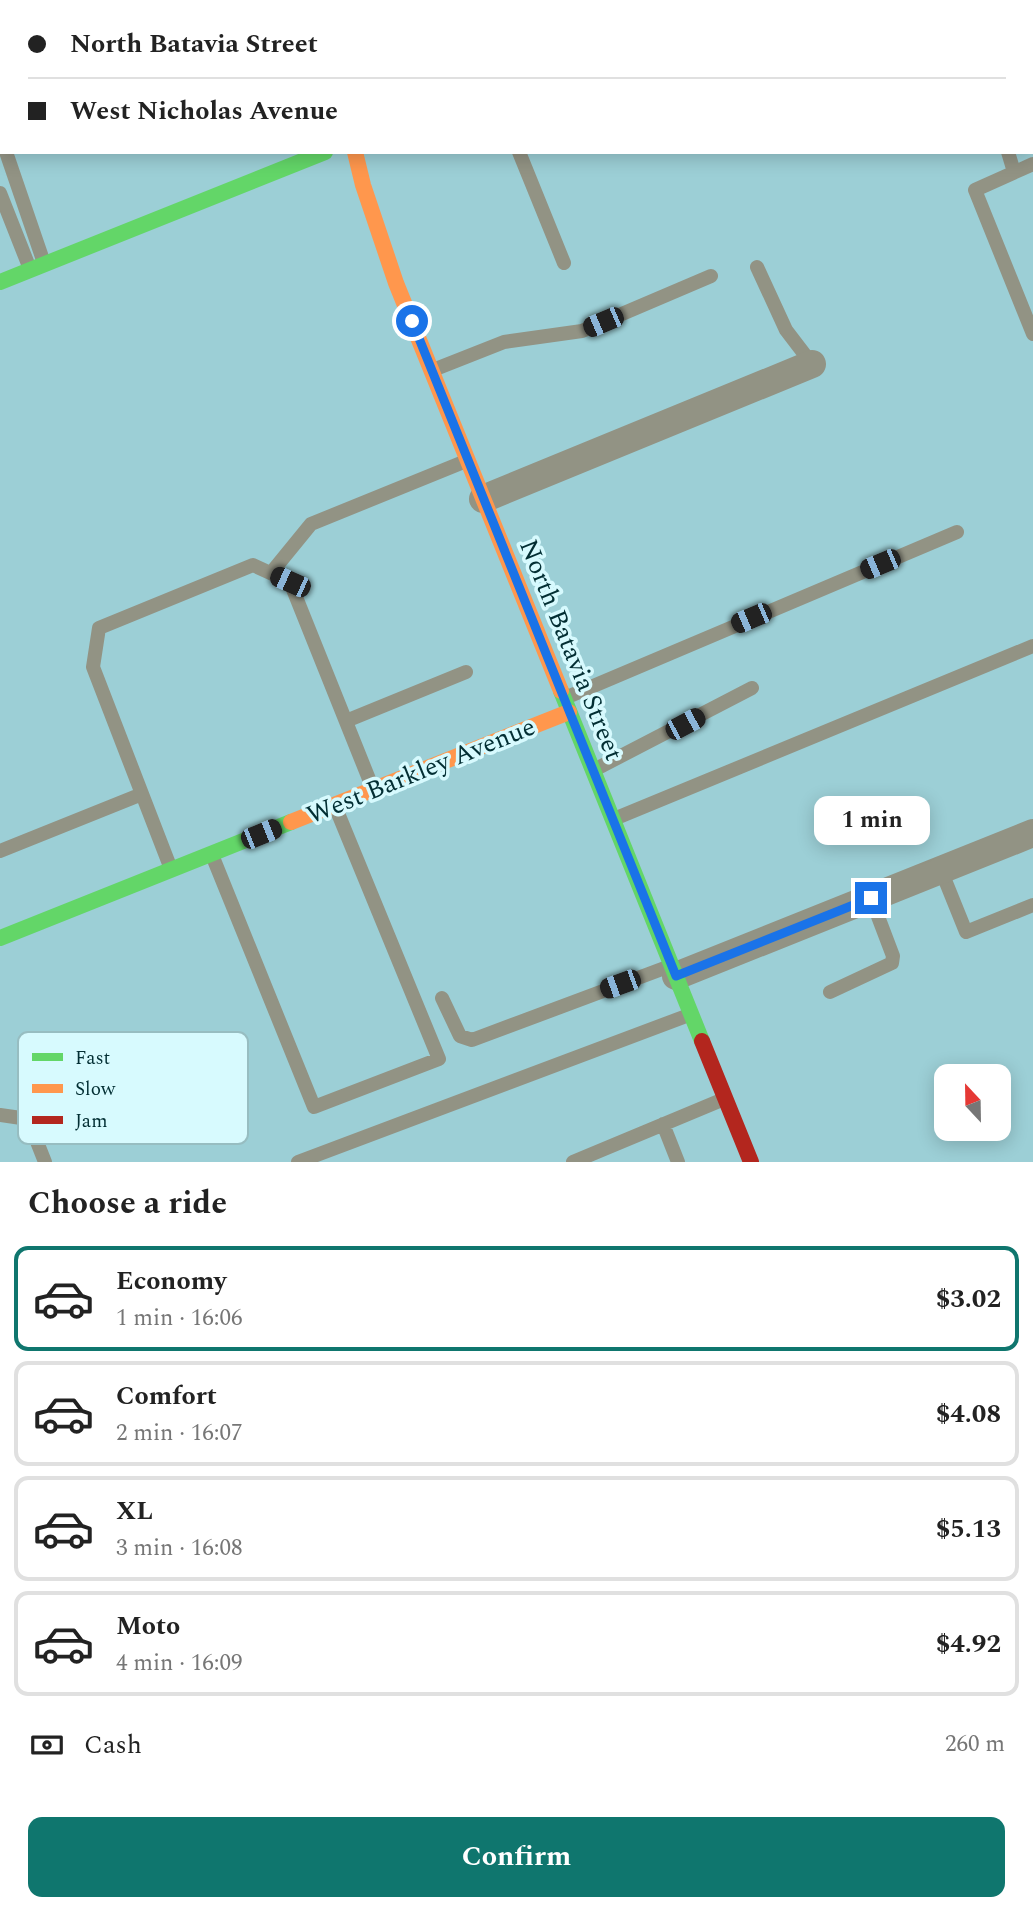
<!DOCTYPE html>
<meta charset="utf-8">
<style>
body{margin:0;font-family:Spectral,serif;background:#f6f6f6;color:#222;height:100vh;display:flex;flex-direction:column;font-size:26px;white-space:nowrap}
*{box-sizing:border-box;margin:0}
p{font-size:23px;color:#767676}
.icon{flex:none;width:38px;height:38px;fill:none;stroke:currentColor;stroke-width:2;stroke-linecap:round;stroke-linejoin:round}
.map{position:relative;height:1162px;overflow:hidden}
.sheet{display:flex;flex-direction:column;background:#fff;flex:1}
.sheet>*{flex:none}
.hud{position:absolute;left:0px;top:0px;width:1034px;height:154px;box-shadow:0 4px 18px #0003;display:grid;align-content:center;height:154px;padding:0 28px;background:#fff}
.needle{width:46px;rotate:338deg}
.buttons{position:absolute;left:934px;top:1064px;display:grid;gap:14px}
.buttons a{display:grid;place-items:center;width:77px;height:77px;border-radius:14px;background:#fff;box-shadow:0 4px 18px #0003;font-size:35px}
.end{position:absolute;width:32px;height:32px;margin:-16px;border:9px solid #1a73e8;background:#fff;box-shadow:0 0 0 4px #fff}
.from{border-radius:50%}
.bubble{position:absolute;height:49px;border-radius:14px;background:#fff;box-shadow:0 4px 18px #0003;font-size:23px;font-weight:700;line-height:49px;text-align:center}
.car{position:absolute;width:21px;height:42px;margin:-21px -10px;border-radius:9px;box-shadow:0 0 5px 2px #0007;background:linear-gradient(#222 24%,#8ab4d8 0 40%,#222 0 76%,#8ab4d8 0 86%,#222 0)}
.hud b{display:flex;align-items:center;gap:24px;height:66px;font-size:26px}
.hud b+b{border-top:2px solid #e0e0e0}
.hud i{width:18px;height:18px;background:#222}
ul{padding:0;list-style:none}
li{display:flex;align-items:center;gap:21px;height:105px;margin:0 14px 10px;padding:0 14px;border:4px solid #e0e0e0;border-radius:14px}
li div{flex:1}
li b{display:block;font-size:26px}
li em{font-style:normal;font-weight:700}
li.on{border-color:#0f766e}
li>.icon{width:63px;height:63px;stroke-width:1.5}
h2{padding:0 28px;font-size:32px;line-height:84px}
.pay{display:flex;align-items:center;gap:18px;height:77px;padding:0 28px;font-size:26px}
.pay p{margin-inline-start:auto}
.action{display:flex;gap:14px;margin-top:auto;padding:14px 28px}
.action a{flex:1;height:80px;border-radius:14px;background:#0f766e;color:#fff;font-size:28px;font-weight:700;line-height:80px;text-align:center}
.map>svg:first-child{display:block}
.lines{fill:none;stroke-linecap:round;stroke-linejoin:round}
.lane{stroke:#929384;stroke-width:14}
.street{stroke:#929384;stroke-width:28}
.fast{stroke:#63d668;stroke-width:16}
.slow{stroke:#ff974d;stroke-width:16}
.jam{stroke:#b3261e;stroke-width:16}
.route{stroke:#1a73e8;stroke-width:9}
.labels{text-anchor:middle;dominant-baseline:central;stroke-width:7;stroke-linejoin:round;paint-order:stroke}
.street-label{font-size:26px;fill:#022e33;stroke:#d7fafe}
.key{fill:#d7fafe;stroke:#97bdc1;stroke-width:2}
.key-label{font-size:19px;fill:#022e33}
</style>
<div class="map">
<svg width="1033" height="1162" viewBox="0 0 1033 1162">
<rect width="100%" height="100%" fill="#9ccfd6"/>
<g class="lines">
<!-- lane -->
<path class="lane" d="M129,0l1,2
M587,0v2
M677,0l1,2
M726,0l1,2
M963,0v2
M0,114l2,-1
M0,136l2,5
M6,152l38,111
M519,152l45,111
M1008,152l6,20
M1033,164l-58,26 58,144
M0,193l30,76
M757,267l29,63 26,34
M433,370l71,-28 78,-11 129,-55
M271,573l40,-49 155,-63
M565,698l392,-166
M346,721l120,-49
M594,770l158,-82
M614,819l419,-173
M0,851l142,-57
M212,855l102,252 125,-48 -104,-253
M171,869l-78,-202 6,-39 154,-63 37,17 83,207
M941,870l25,62 67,-27
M830,992l62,-29 1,-7 -22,-58
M442,998l18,38 12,4 198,-74
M0,1115l28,4 17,43
M663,1124l15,38
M298,1162l391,-147
M573,1162l151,-63"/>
<!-- street -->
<path class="street" d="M483,499l329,-135
M676,976l357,-143"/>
<!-- fast -->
<path class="fast" d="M313,0v2
M0,282l325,-130
M561,691l141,350
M0,938l291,-116"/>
<!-- slow -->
<path class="slow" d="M355,152l8,33 33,98 165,408
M291,822l278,-110"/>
<!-- jam -->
<path class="jam" d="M702,2l4,-2
M702,1041l49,121"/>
</g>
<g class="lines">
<!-- route -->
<path class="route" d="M412,321l264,655 195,-78"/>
</g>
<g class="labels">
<!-- street labels -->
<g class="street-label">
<text transform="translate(571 650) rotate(68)">North Batavia Street</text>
<text transform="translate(421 771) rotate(-22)">West Barkley Avenue</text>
</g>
</g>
<!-- legend -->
<rect x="18" y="1032" width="230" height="112" rx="10" class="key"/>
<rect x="32" y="1053" width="31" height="8" fill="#63d668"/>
<rect x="32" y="1084" width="31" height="9" fill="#ff974d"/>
<rect x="32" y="1116" width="31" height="8" fill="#b3261e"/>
<g class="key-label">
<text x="75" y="1064">Fast</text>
<text x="75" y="1095">Slow</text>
<text x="75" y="1127">Jam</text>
</g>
</svg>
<div class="buttons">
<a><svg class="needle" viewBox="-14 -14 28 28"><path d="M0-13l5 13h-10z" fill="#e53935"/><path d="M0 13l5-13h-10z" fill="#767676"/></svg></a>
</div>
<i class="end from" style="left:412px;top:321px"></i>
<i class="end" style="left:871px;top:898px"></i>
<div class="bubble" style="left:814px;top:796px;width:116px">1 min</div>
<i class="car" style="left:603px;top:322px;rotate:247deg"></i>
<i class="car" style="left:880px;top:564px;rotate:247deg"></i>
<i class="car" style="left:290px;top:582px;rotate:294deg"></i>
<i class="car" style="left:751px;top:618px;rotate:247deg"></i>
<i class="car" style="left:685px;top:724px;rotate:62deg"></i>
<i class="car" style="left:261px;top:834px;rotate:68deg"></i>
<i class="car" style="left:620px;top:984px;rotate:250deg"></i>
<div class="hud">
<b><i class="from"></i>North Batavia Street</b>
<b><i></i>West Nicholas Avenue</b>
</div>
</div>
<section class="sheet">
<h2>Choose a ride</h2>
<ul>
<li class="on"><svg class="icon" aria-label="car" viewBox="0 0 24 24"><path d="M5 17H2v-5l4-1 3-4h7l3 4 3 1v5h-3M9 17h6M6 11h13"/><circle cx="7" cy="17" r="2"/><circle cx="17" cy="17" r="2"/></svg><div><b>Economy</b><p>1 min · 16:06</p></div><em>$3.02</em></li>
<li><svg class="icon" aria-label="car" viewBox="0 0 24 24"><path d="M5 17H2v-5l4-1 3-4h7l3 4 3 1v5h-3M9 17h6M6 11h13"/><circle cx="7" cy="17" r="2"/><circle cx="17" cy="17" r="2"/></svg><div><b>Comfort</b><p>2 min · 16:07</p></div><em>$4.08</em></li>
<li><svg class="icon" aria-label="car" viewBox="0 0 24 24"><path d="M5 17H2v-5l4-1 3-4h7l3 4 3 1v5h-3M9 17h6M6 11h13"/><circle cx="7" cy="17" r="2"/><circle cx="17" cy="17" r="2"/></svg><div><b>XL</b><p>3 min · 16:08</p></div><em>$5.13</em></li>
<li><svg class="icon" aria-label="car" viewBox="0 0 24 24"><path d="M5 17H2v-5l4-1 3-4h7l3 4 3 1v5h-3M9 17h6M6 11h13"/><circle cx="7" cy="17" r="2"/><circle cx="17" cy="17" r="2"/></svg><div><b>Moto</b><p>4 min · 16:09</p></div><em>$4.92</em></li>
</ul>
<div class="pay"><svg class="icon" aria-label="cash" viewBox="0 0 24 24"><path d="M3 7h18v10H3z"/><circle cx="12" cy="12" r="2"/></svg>Cash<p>260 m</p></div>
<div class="action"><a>Confirm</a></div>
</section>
